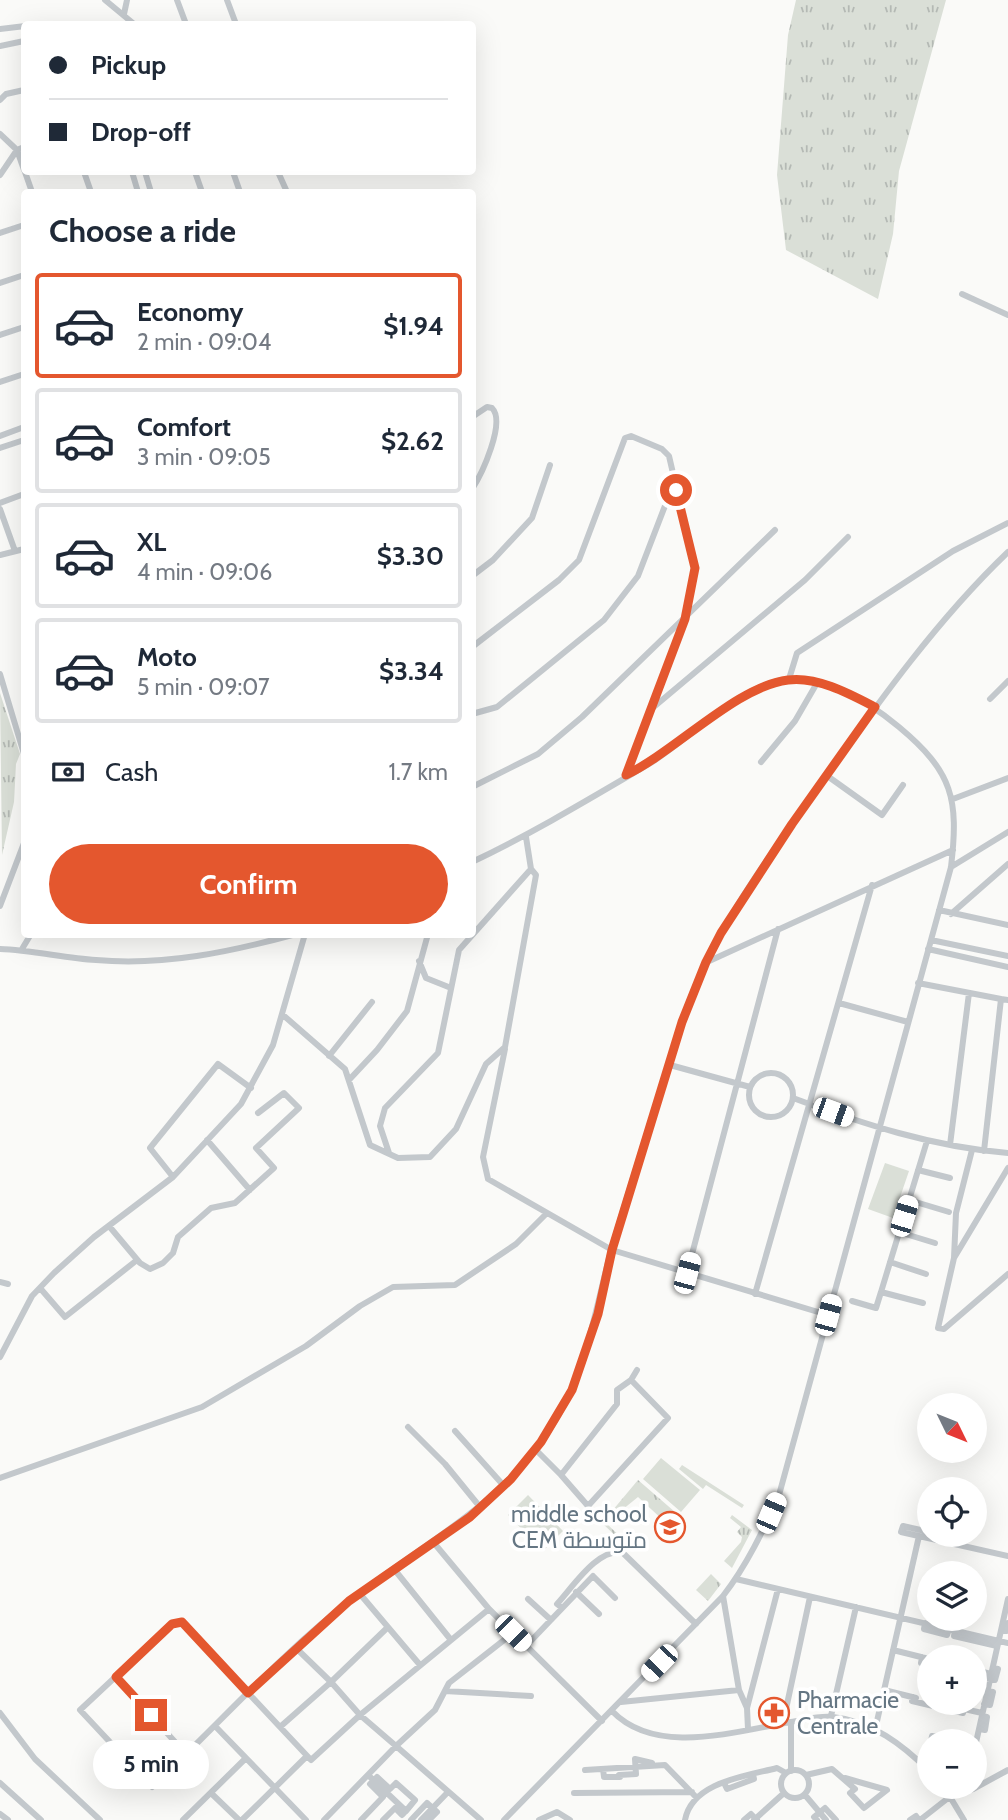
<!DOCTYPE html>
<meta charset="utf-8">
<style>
body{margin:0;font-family:Cabin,Cairo,sans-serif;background:#f2f2f3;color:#1f2937;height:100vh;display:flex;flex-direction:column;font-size:26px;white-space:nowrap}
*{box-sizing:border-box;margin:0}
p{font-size:23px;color:#747a83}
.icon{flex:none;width:38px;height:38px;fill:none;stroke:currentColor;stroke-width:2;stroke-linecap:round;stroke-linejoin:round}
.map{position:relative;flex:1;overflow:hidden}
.details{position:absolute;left:21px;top:189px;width:455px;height:749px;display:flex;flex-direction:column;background:#fff;border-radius:7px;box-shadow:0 7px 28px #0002}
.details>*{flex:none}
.top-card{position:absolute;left:21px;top:21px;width:455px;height:154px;border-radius:7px;box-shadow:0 7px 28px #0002;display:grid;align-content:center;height:154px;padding:0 28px;background:#fff}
.needle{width:46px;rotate:133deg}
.fabs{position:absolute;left:917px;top:1393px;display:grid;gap:14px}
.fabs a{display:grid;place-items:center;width:70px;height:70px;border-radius:50%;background:#fff;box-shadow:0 7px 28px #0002;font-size:35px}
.end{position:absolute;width:32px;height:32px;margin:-16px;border:9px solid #e4572e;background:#fff;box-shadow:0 0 0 4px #fff}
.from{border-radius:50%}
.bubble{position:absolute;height:49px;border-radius:24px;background:#fff;box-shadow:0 7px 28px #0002;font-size:23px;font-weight:700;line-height:49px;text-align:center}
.car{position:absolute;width:21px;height:42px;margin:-21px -10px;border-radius:9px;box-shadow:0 0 5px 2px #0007;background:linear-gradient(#fff 24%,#345 0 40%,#fff 0 76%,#345 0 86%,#fff 0)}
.top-card b{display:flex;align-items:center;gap:24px;height:66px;font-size:26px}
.top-card b+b{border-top:2px solid #e0e1e3}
.top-card i{width:18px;height:18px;background:#1f2937}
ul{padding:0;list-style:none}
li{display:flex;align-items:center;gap:21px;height:105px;margin:0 14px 10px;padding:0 14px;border:4px solid #e0e1e3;border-radius:7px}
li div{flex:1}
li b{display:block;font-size:26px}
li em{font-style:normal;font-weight:700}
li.on{border-color:#e4572e}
li>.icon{width:63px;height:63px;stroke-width:1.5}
h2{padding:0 28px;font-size:32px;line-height:84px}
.pay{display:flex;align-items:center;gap:18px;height:77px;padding:0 28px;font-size:26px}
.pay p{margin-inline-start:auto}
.primary-button{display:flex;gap:14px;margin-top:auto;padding:14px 28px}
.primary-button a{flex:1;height:80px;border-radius:42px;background:#e4572e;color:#fff;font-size:28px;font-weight:700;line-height:80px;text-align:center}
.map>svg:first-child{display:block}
.grass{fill:url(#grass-tufts)}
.pitch{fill:#dadfd7}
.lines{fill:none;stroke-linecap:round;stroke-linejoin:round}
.minor{stroke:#c3c8cc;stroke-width:6}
.route{stroke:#e4572e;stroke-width:9}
.labels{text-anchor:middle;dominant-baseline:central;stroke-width:7;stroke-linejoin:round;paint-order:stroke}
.poi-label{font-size:23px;fill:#657683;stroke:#fff;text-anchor:end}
</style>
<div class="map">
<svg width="1008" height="1820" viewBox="0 0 1008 1820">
<defs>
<pattern id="grass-tufts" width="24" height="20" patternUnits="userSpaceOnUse" patternTransform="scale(1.75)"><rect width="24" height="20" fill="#dadfd7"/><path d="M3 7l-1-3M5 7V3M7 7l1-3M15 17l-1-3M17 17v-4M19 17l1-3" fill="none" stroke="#b4b9b4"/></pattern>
</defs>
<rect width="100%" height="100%" fill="#fafaf8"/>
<!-- grass -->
<path class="grass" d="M796,0h150l-47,171 -6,63 -15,65 -92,-49 -9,-75 11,-140z
M0,693l20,61 -4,10 -2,38 -12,53z
M682,1465l62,40 -2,3 -36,-23 -3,4 -24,-20z
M638,1480l37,32 -10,10 -27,-25 -32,26 20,19 -2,2 -22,-21z
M732,1515l20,15 -20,38 -8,-7 17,-19 1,-5 -5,-5 4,-5 -11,-9z
M711,1574l10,10 -13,17 -12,-11z"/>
<!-- pitch -->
<path class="pitch" d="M885,1163l24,8 -16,47 -25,-9z
M661,1458l39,32 -19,22 -38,-33z
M528,1495l35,36 -20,20 -35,-36z"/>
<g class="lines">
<!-- minor -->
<path class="minor" d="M105,0l29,24
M177,0l9,24
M227,0l9,24
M124,14l3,-14
M0,29l42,-5
M0,46l24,-5
M0,100l6,-6 18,-4
M0,134l17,16 7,20
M25,172l7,20
M84,172l7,20
M132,172l6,20
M145,172l6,20
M195,172l7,20
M233,172l7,20
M278,172l9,20
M0,175l17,-25 7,-3
M0,233l24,-8
M0,283l24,-8
M962,294l46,21
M0,335l24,-8
M0,382l24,-8
M472,417l15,-10 5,1c14,14 -10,66 -20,81
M0,436l24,-9
M0,448l24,-8
M0,503l24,-9
M0,509l15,42
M0,555l24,-6
M472,576l21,-16 39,-42 18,-53
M472,647l87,-67 20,-20 46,-122 6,-2 31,13 7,7 26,112 -10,51 -59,156
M0,674l24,80
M789,679l8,-26 156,-102 55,-28
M990,699l18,-18
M649,711l156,-131 43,-43
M472,714l25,-7 107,-87 34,-44 30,-78 8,-8
M761,762l34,-41 22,-38
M826,775l56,40 21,-30
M472,787l66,-33 44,-37 193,-187
M953,799l55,-21
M472,862c61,-29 119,-64 177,-98 41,-25 93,-81 140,-85 41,-3 81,24 110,48 54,45 60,72 52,140l-172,628c-16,36 -32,70 -56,101l-219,224
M951,867l57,-35
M0,906l24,-63
M939,910l69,15
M951,914l57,-50
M931,940l77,16
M0,949c32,1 64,9 96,11 68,6 134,-8 200,-26
M22,949l9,-15
M928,949l80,18
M419,961l7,17 25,10
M707,962l246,-112
M918,983l83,16
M839,1003l69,19
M283,1015l62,54 25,76 28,13 32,-1 26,-28 30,-65 19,-17 31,-172 -5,-6 -5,-32
M505,1049l-22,108 5,22 124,71 216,65
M329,1056l43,-54
M670,1065l80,22
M749 1095a22 22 0 1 1 44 0a22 22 0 1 1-44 0Z
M349,1080l28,-30 30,-39 21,-77
M793,1098c70,26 140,49 215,55
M207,1140l43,50
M950,1145l19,-152
M984,1151l17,-152 7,1
M389,1153l-9,-27 5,-18 53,-55 21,-103 72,-81
M1008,1168l-54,90 -16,70 6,1 64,-55
M918,1170l32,8
M173,1177l-23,-29 68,-84 33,24
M909,1200l40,12
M109,1226l31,37 10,6 13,-6 10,-10 5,-16 33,-29 24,-5 39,-35 -18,-20 43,-40 -15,-15 -26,20
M899,1232l36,11
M954,1258l2,-45 16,-63
M890,1262l36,12
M687,1273l91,-344
M0,1282l8,2
M40,1288l25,29 72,-57
M755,1294l117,-409
M852,1301l24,7 5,-16
M923,1303l-42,-11 46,-151
M0,1357l32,-61 22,-23 40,-36 79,-60 68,-73 32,-59 32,-111
M408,1427l37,37 35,43
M455,1431l49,55
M536,1450l25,25 56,-71v-14l14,-10 6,-10
M561,1475l27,31 80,-88 -37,-38
M0,1478l202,-71 104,-61 54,-40 33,-19 62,-2 61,-41 31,-31
M924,1537l1,-6 -22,-5 -2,6 107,24
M434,1543l55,66
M394,1569l57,71
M736,1579l272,64
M576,1592l23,22
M360,1594l60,71
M723,1596l16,94 8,18 1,21
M528,1599l23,21
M562,1608l-5,-4c15,-16 42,-58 66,-51l73,71
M925,1623l-1,6 23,6 2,-6
M955,1630l-1,6 43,10
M1001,1630l5,1 2,-8
M526,1646l67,-70 22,22
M297,1649l34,33 56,-54
M893,1650l36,9
M922,1657l-1,6 8,2
M975,1670l16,4
M975,1676l20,4 3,-11 -5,-1
M116,1677l70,77 -34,33 -72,-77 92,-86 10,-2 98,105 51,-45 29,33 129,-106 113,112
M884,1690l32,8
M445,1691l86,5
M913,1697l-1,4 51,12 1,-4
M621,1702l118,-12
M984,1704l6,1 3,-13 -6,-1
M747,1708l31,-119
M960,1708l22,5
M612,1711c44,46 124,20 179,11 13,-2 29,-7 42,-5 39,4 70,28 96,54
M0,1713l35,46 65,61
M831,1716l25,-109
M791,1722v49
M783,1723l27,-126
M215,1726l91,94
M280,1727l31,33 49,-45 36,31 39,-36 14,-27 64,-50
M979,1729l6,1 2,-13 -5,-1
M875,1730l44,-194
M931,1741l1,-5 22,5
M975,1747l33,-148
M186,1754c53,-52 106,-109 165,-154 76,-60 154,-95 206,-182 31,-53 39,-113 55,-171 22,-74 46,-148 69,-222 28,-90 89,-170 143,-246 56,-79 114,-160 184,-227
M603,1769l1,8h16l-1,-2 17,-1 -1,-15 17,4
M781 1784a14 14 0 1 1 28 0a14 14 0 1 1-28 0Z
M585,1770l80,-5 31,32
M368,1775l38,36 -4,4 -7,-7 -12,12
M806,1775l26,-6 23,20 -5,4 14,15 23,-18 -42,-12
M373,1781l4,-4 13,12 6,-6 19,17 -9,11
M0,1783l41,37
M724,1783l3,6 27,-10 -1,-5
M944,1787l20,33
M574,1793l118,-1
M212,1794l27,26
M805,1795l21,25
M0,1814l8,6
M183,1820l62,-61
M242,1820l65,-64
M324,1820l72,-74 85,74
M361,1820l22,-23 -13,-13 3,-3
M411,1820l16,-17 10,9 -8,8
M421,1820l27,-28
M539,1820l18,-8 13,8
M685,1820c7,-38 61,-44 92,-52l9,5
M744,1820l7,-6 6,6
M754,1820l30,-27
M817,1820l-3,-3 11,-9 11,12
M910,1820l6,-4 3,4
M920,1820l32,-25 21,-6 35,-19"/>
</g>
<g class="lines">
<!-- route -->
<path class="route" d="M151,1715l-35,-38 56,-53 10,-2 66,71 101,-92 121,-84 41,-38 30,-37 31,-52 26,-76 14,-64 70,-228 24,-60 15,-29 71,-109 83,-117c-25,-13 -58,-31 -87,-27 -51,6 -112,71 -162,95l59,-156 10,-51 -19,-78"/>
</g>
<!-- icons -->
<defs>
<g id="school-ring" transform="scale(1.575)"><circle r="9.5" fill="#fff" stroke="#e4572e" stroke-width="1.5"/><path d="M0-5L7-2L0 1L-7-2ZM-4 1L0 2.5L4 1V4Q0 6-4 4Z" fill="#e4572e"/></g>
<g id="pharmacy-ring" transform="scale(1.575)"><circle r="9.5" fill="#fff" stroke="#e4572e" stroke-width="1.5"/><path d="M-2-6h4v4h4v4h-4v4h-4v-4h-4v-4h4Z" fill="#e4572e"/></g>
</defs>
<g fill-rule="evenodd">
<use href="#school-ring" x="670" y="1527"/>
<use href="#pharmacy-ring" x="774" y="1713"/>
</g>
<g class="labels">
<!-- poi labels -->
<g class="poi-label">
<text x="647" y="1514">middle school<tspan x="647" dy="26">CEM متوسطة</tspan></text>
<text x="797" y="1700" text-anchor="start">Pharmacie<tspan x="797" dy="26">Centrale</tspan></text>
</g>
</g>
</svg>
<div class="fabs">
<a><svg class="needle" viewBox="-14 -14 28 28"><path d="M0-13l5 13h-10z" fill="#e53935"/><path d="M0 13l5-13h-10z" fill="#747a83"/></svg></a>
<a><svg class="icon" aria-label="locate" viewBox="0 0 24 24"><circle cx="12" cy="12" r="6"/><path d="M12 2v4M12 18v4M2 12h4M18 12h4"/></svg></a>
<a><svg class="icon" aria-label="layers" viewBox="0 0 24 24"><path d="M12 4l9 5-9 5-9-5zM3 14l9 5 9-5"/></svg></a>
<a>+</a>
<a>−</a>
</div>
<i class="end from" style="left:676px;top:490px"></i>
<i class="end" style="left:151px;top:1715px"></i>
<div class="bubble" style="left:93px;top:1740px;width:116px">5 min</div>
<i class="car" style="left:833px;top:1112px;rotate:110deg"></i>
<i class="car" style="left:904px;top:1216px;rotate:17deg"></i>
<i class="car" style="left:687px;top:1273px;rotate:15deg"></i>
<i class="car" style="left:828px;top:1315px;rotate:15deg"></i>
<i class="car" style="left:771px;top:1513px;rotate:23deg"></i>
<i class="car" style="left:513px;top:1633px;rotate:135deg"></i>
<i class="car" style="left:659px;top:1663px;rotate:224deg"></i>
<div class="top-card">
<b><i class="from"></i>Pickup</b>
<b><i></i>Drop-off</b>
</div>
<section class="details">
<h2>Choose a ride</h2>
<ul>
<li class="on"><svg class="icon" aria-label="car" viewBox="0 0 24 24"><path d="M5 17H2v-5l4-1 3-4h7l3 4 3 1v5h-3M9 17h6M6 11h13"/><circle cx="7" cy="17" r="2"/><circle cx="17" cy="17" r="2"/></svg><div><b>Economy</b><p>2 min · 09:04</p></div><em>$1.94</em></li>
<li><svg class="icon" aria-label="car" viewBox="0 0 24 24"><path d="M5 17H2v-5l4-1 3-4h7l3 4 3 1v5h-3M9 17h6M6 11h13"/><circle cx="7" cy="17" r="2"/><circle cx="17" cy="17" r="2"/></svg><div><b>Comfort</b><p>3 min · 09:05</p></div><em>$2.62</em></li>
<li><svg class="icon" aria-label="car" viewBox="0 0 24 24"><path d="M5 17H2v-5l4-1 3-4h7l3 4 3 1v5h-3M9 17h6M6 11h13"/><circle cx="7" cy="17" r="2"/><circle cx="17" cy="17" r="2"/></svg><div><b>XL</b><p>4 min · 09:06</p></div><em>$3.30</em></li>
<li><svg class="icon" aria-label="car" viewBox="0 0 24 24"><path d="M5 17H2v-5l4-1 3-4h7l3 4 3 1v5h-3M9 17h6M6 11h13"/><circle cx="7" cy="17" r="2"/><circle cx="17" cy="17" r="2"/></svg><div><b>Moto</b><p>5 min · 09:07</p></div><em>$3.34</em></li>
</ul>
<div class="pay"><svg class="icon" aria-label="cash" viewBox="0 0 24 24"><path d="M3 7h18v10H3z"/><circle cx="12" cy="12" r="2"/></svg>Cash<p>1.7 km</p></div>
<div class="primary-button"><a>Confirm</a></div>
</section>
</div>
